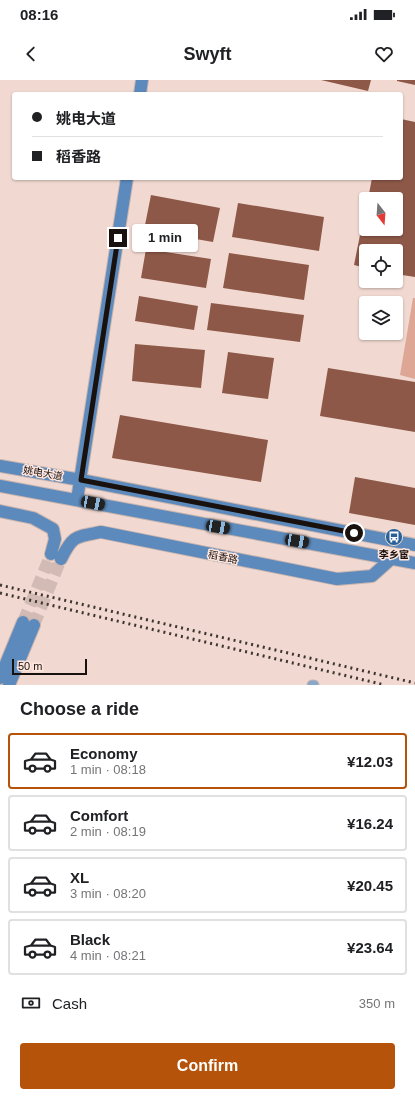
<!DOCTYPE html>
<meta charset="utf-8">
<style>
body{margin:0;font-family:Arial,"Noto Sans SC",sans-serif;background:#f2f2f2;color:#202124;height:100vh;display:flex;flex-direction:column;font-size:15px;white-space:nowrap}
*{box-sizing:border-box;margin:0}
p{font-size:13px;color:#757577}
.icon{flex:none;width:22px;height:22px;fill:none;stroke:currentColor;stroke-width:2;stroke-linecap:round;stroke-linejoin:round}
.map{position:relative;height:605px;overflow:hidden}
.drawer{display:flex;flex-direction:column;background:#fff;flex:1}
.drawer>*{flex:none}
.top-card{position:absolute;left:12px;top:12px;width:391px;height:88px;border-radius:4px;box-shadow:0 1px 3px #0004;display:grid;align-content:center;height:88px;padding:0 20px;background:#fff}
.needle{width:26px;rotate:163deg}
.tools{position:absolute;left:359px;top:112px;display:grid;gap:8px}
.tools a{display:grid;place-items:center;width:44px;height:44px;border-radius:4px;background:#fff;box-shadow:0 1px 3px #0004;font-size:20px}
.scale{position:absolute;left:12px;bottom:10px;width:75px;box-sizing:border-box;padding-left:4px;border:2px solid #19110e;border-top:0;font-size:11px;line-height:14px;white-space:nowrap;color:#19110e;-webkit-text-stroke:3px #fee6de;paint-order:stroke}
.end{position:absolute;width:18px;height:18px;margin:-9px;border:5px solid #19110e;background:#fff;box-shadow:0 0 0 2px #fff}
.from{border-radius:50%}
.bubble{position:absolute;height:28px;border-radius:4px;background:#fff;box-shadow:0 1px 3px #0004;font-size:13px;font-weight:700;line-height:28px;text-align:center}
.car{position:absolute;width:12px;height:24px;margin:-12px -6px;border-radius:5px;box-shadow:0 0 3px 1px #0007;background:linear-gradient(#222 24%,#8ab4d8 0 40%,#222 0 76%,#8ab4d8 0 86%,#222 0)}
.top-card b{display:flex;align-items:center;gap:14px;height:38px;font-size:15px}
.top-card b+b{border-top:1px solid #e0e0e0}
.top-card i{width:10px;height:10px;background:#202124}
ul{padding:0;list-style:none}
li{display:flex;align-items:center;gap:12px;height:56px;margin:0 8px 6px;padding:0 12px;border:2px solid #e0e0e0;border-radius:4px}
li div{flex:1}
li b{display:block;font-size:15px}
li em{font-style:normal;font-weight:700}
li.on{border-color:#b45309}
li>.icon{width:36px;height:36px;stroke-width:1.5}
h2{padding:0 20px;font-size:18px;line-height:48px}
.pay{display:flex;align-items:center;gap:10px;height:44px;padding:0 20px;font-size:15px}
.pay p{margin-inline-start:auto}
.button{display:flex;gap:8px;margin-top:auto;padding:8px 20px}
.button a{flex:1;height:46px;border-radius:4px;background:#b45309;color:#fff;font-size:16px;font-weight:700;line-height:46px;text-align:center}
.status{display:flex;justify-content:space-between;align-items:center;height:28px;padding:0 20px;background:#fff;direction:ltr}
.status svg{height:11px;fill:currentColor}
header{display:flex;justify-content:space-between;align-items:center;height:52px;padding:0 20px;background:#fff;font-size:18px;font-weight:700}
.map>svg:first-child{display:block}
.green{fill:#dea694}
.building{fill:#8d5847}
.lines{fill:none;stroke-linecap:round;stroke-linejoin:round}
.secondary-tunnel{stroke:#d1bbb4;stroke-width:12;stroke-dasharray:12 6;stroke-linecap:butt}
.street-casing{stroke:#cab5ae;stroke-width:11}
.secondary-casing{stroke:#cab5ae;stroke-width:14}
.street{stroke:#88a7c9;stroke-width:9}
.secondary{stroke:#5c8abc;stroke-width:12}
.rail{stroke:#3f3430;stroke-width:3;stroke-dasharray:2 4;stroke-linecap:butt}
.route{stroke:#19110e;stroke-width:5}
.labels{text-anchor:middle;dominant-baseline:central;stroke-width:3;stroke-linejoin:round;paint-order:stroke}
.street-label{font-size:10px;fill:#19110e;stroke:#fee6de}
.poi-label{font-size:10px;font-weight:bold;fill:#19110e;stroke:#fee6de}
</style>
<div class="status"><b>08:16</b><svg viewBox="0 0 49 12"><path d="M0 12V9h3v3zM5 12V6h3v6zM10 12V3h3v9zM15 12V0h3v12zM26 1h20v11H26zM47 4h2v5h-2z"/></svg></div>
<header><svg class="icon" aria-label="back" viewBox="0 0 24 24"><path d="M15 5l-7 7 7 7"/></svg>Swyft<svg class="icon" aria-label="heart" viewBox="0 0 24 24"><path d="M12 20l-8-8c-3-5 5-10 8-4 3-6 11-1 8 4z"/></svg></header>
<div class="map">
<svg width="415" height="605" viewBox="0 0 415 605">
<rect width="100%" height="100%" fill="#f1d9d1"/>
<!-- green -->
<path class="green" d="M413,218h2v81l-15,-4z"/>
<!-- building -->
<path class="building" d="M321,0h50l-3,11z
M397,0h18v5l-18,-4z
M401,39l14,3v155l-19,-3v-23h-30v17l-12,-3 11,-55 1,19h30v-30h-28l4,-21h29z
M151,115l69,13 -7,34 -69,-12z
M238,123l86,14 -5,34 -87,-14z
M146,169l65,10 -5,29 -65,-10z
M229,173l80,12 -5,35 -81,-12z
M139,216l59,10 -4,24 -59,-9z
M211,223l93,12 -4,27 -93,-12z
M135,264l70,6 -4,38 -69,-7z
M228,272l46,6 -6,41 -46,-6z
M328,288l87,14v50l-95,-16z
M120,335l148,25 -7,42 -149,-24z
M355,397l60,11v37l-66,-12z"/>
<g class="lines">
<!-- secondary-tunnel -->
<path class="secondary-tunnel" d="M23,542l28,-68
M34,545l27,-66"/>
<!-- street casing -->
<g class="street-casing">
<path id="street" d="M312,605h2"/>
</g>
<!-- secondary casing -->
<g class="secondary-casing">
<path id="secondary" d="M140,14l2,-14
M0,386l81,14 334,65
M0,406l415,77
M77,420l50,-322
M0,431l33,7 20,11 2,10 -4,15
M61,479c12,-24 14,-22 40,-27l236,47 35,-3 19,-17
M0,598l23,-56
M9,605l25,-60"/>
</g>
<!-- street -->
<use href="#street" class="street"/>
<!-- secondary -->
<use href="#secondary" class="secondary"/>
<!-- rail -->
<path class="rail" d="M0,505l415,98
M0,513l385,92"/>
</g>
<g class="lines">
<!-- route -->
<path class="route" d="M118,158l-37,242 273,53"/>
</g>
<!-- icons -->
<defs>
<g id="bus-disc" transform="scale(0.9)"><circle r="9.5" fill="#286098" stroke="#fee6de"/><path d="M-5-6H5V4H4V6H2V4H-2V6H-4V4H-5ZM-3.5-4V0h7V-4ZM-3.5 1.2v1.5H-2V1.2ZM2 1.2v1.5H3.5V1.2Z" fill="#fff"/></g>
</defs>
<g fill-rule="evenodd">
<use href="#bus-disc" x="394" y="457"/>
</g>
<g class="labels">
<!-- street labels -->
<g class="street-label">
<text transform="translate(43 393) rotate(10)">姚电大道</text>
<text transform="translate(223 477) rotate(11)">稻香路</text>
</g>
<!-- poi labels -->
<g class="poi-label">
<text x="394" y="474">李乡宦</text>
</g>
</g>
</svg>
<div class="tools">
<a><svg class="needle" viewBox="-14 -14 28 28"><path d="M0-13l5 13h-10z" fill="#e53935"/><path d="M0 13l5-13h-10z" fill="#757577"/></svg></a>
<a><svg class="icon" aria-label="locate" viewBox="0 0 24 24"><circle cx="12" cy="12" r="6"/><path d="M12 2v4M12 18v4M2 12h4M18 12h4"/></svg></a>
<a><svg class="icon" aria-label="layers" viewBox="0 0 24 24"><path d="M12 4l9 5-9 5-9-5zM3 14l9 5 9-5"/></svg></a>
</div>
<div class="scale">50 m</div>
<i class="end from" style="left:354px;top:453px"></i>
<i class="end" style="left:118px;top:158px"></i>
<div class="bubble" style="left:132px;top:144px;width:66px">1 min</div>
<i class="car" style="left:93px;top:423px;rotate:101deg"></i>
<i class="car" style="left:218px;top:447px;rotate:100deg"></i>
<i class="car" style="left:297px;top:461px;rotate:100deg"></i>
<div class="top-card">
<b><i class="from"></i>姚电大道</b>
<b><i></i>稻香路</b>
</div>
</div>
<section class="drawer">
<h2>Choose a ride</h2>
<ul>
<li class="on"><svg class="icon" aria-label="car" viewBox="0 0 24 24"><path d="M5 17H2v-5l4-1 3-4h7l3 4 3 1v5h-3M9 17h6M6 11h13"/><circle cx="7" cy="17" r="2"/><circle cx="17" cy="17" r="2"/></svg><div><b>Economy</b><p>1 min · 08:18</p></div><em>¥12.03</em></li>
<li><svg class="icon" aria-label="car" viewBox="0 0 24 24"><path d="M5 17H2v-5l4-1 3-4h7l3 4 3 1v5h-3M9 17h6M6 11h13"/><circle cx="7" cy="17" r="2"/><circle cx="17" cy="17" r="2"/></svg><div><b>Comfort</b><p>2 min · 08:19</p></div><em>¥16.24</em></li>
<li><svg class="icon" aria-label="car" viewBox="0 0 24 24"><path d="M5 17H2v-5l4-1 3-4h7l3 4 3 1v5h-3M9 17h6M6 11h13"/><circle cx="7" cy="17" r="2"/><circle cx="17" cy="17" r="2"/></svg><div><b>XL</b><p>3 min · 08:20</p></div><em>¥20.45</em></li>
<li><svg class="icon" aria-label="car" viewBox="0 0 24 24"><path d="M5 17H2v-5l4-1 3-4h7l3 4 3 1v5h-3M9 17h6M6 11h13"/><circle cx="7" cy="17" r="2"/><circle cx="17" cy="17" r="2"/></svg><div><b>Black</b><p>4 min · 08:21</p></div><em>¥23.64</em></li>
</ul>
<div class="pay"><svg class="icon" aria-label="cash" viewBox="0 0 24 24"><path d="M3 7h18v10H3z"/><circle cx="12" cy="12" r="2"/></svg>Cash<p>350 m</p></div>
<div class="button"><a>Confirm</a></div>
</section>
